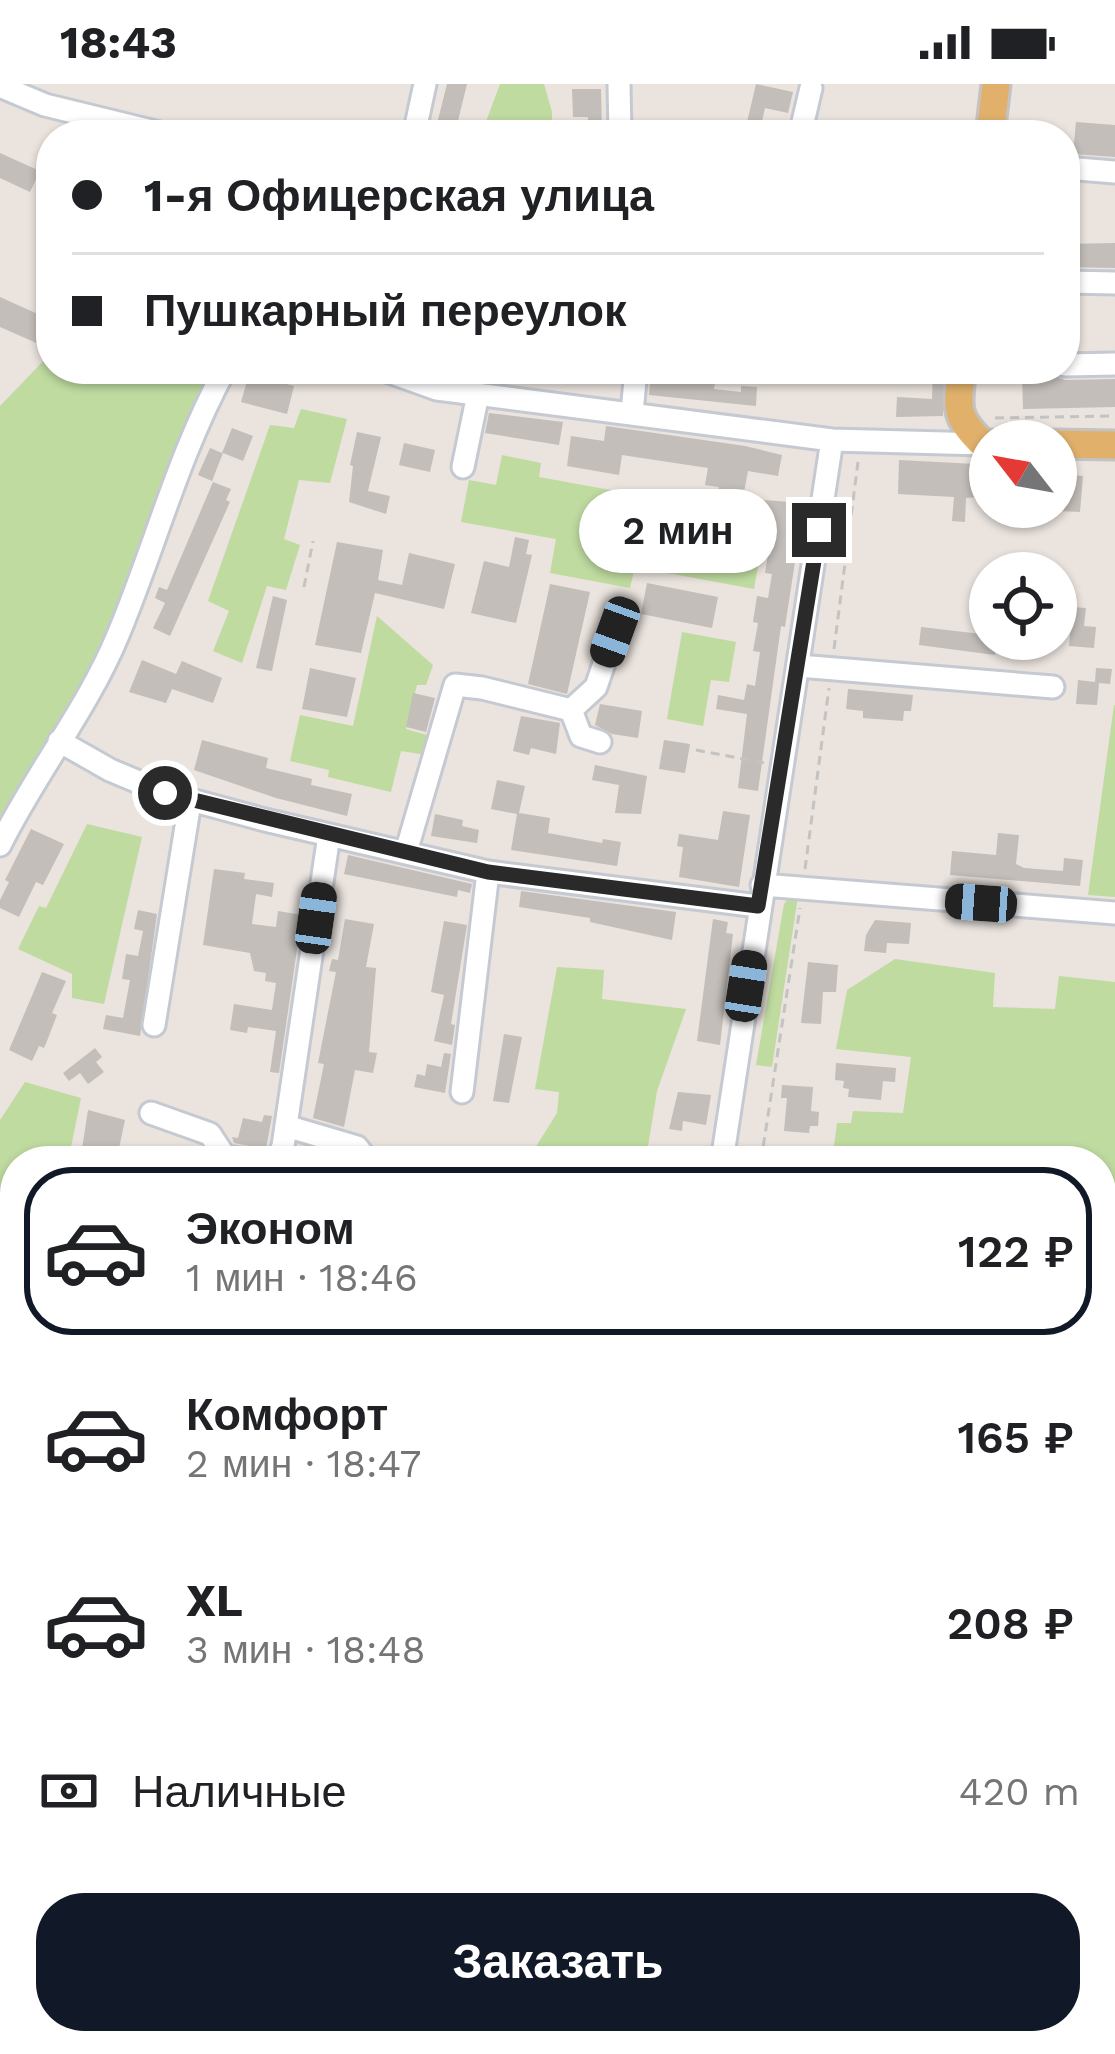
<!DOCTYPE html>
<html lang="ru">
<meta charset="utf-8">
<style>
body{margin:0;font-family:"Work Sans",sans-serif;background:#f2f2f2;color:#202124;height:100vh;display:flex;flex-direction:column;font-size:45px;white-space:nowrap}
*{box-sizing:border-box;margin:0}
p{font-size:39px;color:#757577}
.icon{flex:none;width:66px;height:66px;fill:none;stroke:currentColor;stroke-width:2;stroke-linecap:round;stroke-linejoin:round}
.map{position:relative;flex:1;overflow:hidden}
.details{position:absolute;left:0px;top:1062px;width:1116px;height:909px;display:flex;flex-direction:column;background:#fff;border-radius:48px 48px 0 0;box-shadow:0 3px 9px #0004}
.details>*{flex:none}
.guide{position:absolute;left:36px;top:36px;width:1044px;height:264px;border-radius:48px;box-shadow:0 3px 9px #0004;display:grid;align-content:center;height:264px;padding:0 36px;background:#fff}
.needle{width:78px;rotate:301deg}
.buttons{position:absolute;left:969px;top:336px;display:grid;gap:24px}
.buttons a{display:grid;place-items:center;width:108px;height:108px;border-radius:50%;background:#fff;box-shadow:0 3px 9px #0004;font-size:60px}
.end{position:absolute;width:54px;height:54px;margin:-27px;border:15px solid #2a2a2a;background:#fff;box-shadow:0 0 0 6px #fff}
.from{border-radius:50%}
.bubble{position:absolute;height:84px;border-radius:42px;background:#fff;box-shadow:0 3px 9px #0004;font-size:39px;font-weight:600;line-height:84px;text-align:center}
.car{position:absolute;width:36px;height:72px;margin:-36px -18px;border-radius:15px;box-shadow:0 0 9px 3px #0007;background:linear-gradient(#222 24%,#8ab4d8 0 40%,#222 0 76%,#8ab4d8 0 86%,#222 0)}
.guide b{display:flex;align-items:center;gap:42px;height:114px;font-size:45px}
.guide b+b{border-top:3px solid #e0e0e0}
.guide i{width:30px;height:30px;background:#202124}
ul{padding:21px 0 0;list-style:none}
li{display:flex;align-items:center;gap:36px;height:168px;margin:0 24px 18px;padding:0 12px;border:6px solid transparent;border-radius:48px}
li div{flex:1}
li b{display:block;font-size:45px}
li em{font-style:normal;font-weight:600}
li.current{border-color:#111827}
li>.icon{width:108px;height:108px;stroke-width:1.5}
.pay{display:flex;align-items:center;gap:30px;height:132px;padding:0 36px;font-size:45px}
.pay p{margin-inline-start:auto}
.primary-button{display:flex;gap:24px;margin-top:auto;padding:24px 36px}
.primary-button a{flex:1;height:138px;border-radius:48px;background:#111827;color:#fff;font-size:48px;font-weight:600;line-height:138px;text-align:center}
.status{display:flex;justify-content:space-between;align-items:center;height:84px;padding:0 60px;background:#fff;direction:ltr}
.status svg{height:33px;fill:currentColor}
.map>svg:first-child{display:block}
.green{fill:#bfdba0}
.building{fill:#c3beb9}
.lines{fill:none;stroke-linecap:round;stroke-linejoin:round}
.minor-casing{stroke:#c5cad2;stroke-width:27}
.major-casing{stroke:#c3c3c3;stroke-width:33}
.path{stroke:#c3c3c3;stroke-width:3;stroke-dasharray:9 6;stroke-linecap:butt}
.minor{stroke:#fff;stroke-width:21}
.major{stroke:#e1b16c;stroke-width:27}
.route{stroke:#2a2a2a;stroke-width:15}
</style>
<div class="status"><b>18:43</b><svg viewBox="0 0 49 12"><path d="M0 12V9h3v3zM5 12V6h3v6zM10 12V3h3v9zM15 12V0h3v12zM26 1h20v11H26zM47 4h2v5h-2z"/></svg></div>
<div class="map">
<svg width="1115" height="1970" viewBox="0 0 1115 1970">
<rect width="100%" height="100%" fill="#eae3de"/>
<!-- green -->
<path class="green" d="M500,0h44l8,28v23h-71z
M51,269v16h166l-108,269 -109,189v-421z
M301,325l46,10 -17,64 -31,-3 -15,59 16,6 -14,45 -19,-4 -25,77 -29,-12 16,-40 -21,-10 62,-176 24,3z
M502,371l39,8 -2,14 104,19v10l31,6 3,-15 74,13 -6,30 17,4 -8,45 -119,-22 -5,21 -80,-15 6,-34 -95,-17 8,-42 27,5z
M377,532l56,49 -7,20h-9l-11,44 24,7 -4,19 -25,-4 -10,41 -63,-15 1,-7 -39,-9 10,-46 53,11z
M682,548l54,10 -7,40 -18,-2 -8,46 -36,-7z
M1114,621h1v192l-27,-2z
M87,740l55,13 -38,167 -32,-6v-24l-54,-25 21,-43 7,2z
M798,812l-26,171 -16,-2 28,-161 6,-7z
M895,875l100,14 -2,34 62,2 4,-33 56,6v268l-14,-1v-88h-118l1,-9 -47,-4 -2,13h-103l5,-38h14l2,-12 50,2 8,-56 -75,-8 11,-59z
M557,883l47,3 -2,29 84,10 -29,82 -11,68 -119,2 30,-48 2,-21 -24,-3z
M25,998l56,16 -12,59 15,4h-69v64l-15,-5v-100z
M0,1303h15v144l-15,-1z
M1101,1612h14v162h-14z"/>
<!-- building -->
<path class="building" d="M447,0h20l-11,45 -19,-5z
M756,0l37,8 -5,21 -23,-5 -6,27h-15z
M572,5h29l1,46h-14v-18h-15z
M1076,38l39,3v32l-42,-3z
M0,69l40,18 -10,21 -30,-14z
M1115,159v25l-50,-1v-23z
M0,213l51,23 -10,25 -41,-18z
M651,285h55l-2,11 11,2 -1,7 27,3v-6l16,1 -1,19 -107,-11z
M933,285h11l-1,47 -47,1 1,-20 35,2z
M249,290l45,12 -7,28 -46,-12z
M1055,292l10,4 50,-1v28l-92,2 -1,-32z
M489,329l74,9 -4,23 -74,-12z
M606,342l139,20 37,9 -4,21 -30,-5 -4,21 -12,-2 -1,7 -14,-3 2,-7 -14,-2 3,-17 -86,-13 -3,20 -52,-9 4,-30 33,5z
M232,344l21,8 -10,25 -20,-8 -11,28 -14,-6 12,-27 12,5z
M357,348l24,5 -13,54 22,5 -4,18 -37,-12 4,-36 -3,-1z
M404,359l31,7 -5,22 -31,-7z
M899,376l76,4v3l15,2v27l-24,2 -1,24 -13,-1 2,-24 -56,-3z
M1056,390l27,2 -3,36 -21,-1z
M213,398l18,7 -5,11 4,2 -60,134 -17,-8 12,-25 -10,-5 4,-11 8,3z
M764,416l40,3 -19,124 -4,-1 -23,165 -20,-3 9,-74 -31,-5 2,-14 26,5 3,-16 8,2 5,-34 -7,-1 5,-28 -5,-1 4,-26 11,2 4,-24 -7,-1 8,-50 -13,-3z
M515,453l14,3 -3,14 6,1 -16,68 -45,-10 13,-52 25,6z
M337,458l46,8 -5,30 24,5 7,-32 46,11 -11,45 -69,-16 -14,60 -46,-8z
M647,499l71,14 -6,31 -71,-14z
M550,500l40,8 -23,102 -39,-10z
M273,512l14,4 -15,71 -16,-3z
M1072,523l14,1 -2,18 12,1 -2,21 -25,-2z
M921,543l69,8v4h6l-1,16 -76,-10z
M142,576l34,14 6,-13 40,17 -9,25 -41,-14 -6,14 -37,-11z
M310,584l46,10 -9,39 -45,-8z
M1096,584l16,1 -2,15 -11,-1 -2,22 -21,-1 2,-24 17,2z
M848,605l65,6 -2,16h-7l-1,10 -40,-3v-7l-17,-2z
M413,609l22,5 -9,34 -20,-5z
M600,620l42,7 -4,27 -26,-4 -17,-9z
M521,632l39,7 -4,31 -25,-6 -2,7 -16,-4z
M202,656l66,18 -2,10 46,11 -1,6 41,9 -5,22 -71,-18 -82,-28z
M664,656l26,4 -5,29 -26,-4z
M595,681l52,11 -6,38 -26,-1 4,-28 -27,-5z
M497,696l28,6 -6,27 31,5 -2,15 54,10 1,-4 18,3 -4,24 -106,-16 6,-36 -26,-5z
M723,727l27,4 -11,72 -60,-10 4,-30 -6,-1 2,-12 39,6z
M435,730l28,6 -1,6 17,4 -2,13 -46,-7z
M31,745l33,15 -21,41 -7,-3 -17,35 -19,-9v-8l9,-18 -4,-2z
M998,749l21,2 -3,29 8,4 39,3 1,-13 19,2 -3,26 -130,-11 2,-24 44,4z
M348,771l124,29 -2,9 -12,-3 -1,7 -113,-23z
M214,785l31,4 -1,6 30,4 -2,14 -16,-3 -4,30 24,3 2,-16 24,4 -23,158 -9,-1 6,-41 -28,-4 -1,6 -17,-3 4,-26 38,6 4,-27 -11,-2 1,-8 -12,-2 -4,-18 -47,-8z
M521,807l155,21 -4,28 -82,-18v-4l-71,-11z
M138,826l19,4 -17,122 -37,-7 3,-14 17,3 7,-38 -8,-1 4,-25 12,2 5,-25 -9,-2z
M345,835l29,5 -8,43 10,1 -7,84 8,1 -4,20 -18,-3 -11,57 -31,-9 11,-54 -6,-1 18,-91 -7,-1 3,-12 6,1z
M713,835l15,3 -2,11 7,1 -13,111 -23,-4z
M875,836l36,3 -2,21 -22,-1 -1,10 -22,-2 2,-16z
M444,837l23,4 -16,99 4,1 -3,20 -18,-4 10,-46 -13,-3z
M808,878l30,3 -2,27h-13l-2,32 -20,-1z
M42,888l24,9 -14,32 5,2 -10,26 -3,7 -5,-2 -7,15 -23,-11z
M504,950l18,3 -13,66 -16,-2z
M95,964l7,9 -6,5 8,10 -16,12 -8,-11 -11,8 -6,-8z
M444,969l7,1 -6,39 -31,-6 3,-13 8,2 2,-12 14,3z
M836,979l60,5 -1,14 -12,-1 -2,19 -33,-3 1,-8 -6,-1 1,-7 -9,-1z
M782,1001l31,2 -2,24 8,1 -1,14h-8l-1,7 -25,-2 3,-33h-6z
M678,1008l33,3 -5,30 -23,-4 -1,10 -13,-2z
M88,1026l37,10 -8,38 -23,-5 -1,5 -12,-3z
M264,1031l8,1 -6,33 -32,-6 -2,-6 6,1 5,-20 19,4z"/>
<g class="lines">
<!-- minor casing -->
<g class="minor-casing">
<path id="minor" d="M619,0l1,51
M0,2l45,19 123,30
M414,51l11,-51
M800,51l11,-47
M1065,84l50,4
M1065,198l50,1
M1065,281l50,-1
M381,285l56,20 395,51 151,4
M632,329l4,-44
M463,383l15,-73
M799,582l254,21
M571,626l10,26 19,6
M59,657l51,29 55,23 100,27 223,52 270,34
M0,761c35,-71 88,-137 118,-210 38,-91 59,-177 107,-266
M406,768l49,-167 27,3 89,22 25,-23 19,-56
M762,801l353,28
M154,941l36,-223
M462,1008l26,-220
M151,1029l59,21 15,23 32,4
M286,1042l71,21 11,14
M277,1077l6,-15 46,-311
M722,1077l110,-721
M0,1200l15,4
M1101,1274h14
M1101,1421l14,-1
M0,1545l15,1
M1101,1552h14
M0,1726l15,1
M1101,1869h14
M0,1904l15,-1
M555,1956l1,14"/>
</g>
<!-- major casing -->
<g class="major-casing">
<path id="major" d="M990,51l6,-51
M962,285c-5,38 -8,47 21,75h7
M1056,360l59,1"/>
</g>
<!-- path -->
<path class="path" d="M995,334l120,-2
M304,503l9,-46
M834,565l24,-187
M696,666l69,13
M805,785l24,-181
M761,1077l39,-253"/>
<!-- minor -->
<use href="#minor" class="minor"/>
<!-- major -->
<use href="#major" class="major"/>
</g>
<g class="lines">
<!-- route -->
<path class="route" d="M165,709l323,79 270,34 61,-376"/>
</g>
</svg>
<div class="buttons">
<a><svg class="needle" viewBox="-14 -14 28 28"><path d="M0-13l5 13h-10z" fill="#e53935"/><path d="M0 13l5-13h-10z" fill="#757577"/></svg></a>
<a><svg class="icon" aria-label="locate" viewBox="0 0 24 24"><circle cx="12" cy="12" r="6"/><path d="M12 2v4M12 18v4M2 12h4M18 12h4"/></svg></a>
</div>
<i class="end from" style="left:165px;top:709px"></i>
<i class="end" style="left:819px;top:446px"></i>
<div class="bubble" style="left:579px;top:405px;width:198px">2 мин</div>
<i class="car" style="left:615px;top:548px;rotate:200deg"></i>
<i class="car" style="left:981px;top:819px;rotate:274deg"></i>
<i class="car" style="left:316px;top:834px;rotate:8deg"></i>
<i class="car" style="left:746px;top:902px;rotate:9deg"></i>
<div class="guide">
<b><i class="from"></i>1-я Офицерская улица</b>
<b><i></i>Пушкарный переулок</b>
</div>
<section class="details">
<ul>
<li class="current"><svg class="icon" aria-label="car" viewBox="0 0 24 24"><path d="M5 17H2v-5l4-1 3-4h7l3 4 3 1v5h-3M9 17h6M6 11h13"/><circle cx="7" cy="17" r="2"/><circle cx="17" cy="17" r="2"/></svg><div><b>Эконом</b><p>1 мин · 18:46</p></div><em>122 ₽</em></li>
<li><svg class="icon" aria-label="car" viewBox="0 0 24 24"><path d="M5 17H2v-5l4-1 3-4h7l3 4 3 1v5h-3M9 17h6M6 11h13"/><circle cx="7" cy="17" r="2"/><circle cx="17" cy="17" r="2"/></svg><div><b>Комфорт</b><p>2 мин · 18:47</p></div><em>165 ₽</em></li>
<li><svg class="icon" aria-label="car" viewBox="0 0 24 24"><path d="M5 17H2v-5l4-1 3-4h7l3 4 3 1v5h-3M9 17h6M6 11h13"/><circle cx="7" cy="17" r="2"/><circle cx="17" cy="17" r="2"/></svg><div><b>XL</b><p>3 мин · 18:48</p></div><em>208 ₽</em></li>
</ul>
<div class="pay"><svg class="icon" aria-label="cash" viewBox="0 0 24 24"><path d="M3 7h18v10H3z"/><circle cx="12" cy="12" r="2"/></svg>Наличные<p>420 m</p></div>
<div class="primary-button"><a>Заказать</a></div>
</section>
</div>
